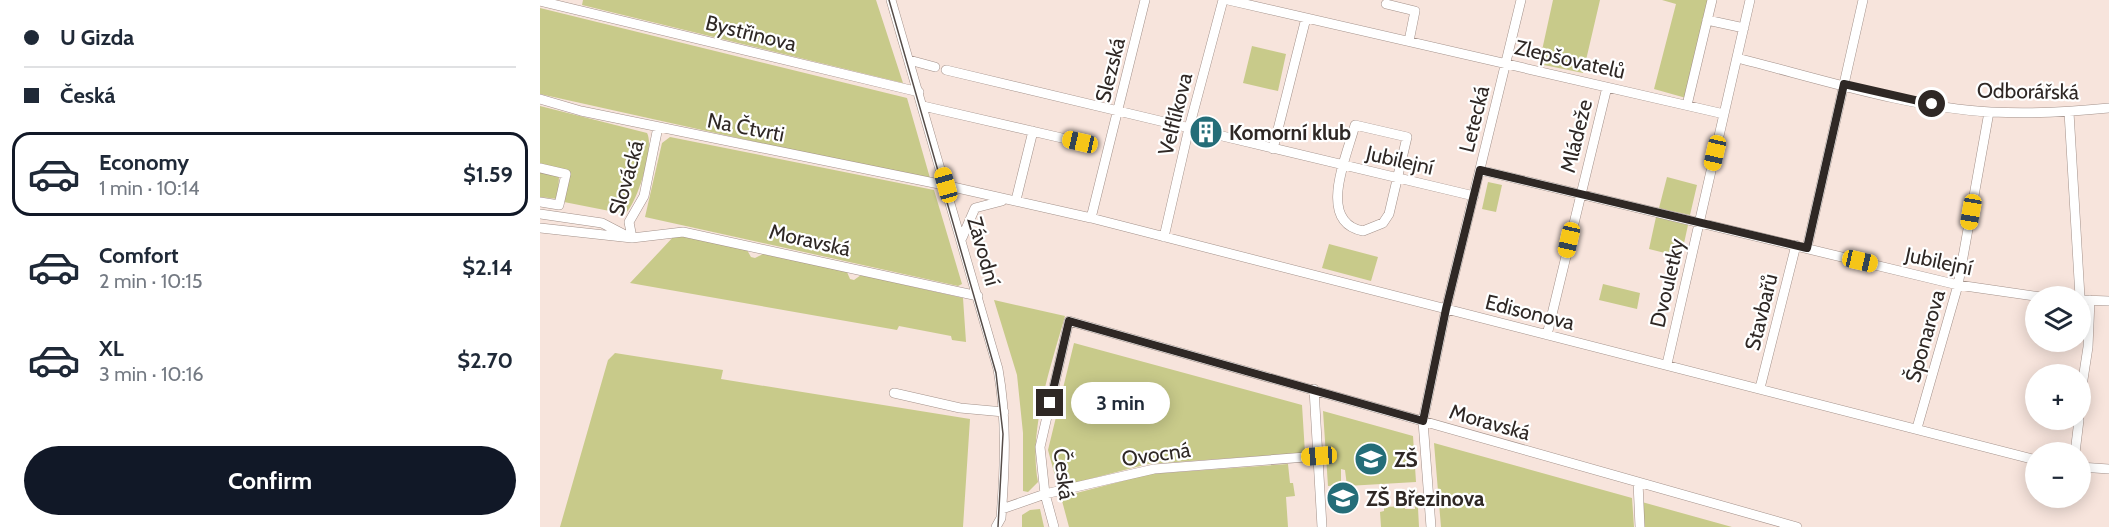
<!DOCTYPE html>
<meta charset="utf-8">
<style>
body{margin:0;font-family:Cabin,sans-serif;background:#f2f2f3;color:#1f2937;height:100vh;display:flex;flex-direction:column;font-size:22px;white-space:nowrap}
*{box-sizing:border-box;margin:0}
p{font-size:20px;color:#747a83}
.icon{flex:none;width:33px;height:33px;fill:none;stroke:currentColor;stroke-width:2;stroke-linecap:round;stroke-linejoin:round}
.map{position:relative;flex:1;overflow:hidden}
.drawer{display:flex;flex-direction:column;background:#fff;width:540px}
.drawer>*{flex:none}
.banner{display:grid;align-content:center;height:132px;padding:0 24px;background:#fff}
.fabs{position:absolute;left:1485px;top:286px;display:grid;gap:12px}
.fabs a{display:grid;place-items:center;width:66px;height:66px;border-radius:50%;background:#fff;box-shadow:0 3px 15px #0003;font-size:30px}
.end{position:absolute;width:27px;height:27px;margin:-14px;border:8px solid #2f2825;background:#fff;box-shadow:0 0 0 3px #fff}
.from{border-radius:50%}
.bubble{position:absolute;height:42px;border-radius:21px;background:#fff;box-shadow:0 3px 15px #0003;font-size:20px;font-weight:700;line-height:42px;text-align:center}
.car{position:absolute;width:18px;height:36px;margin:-18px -9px;border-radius:8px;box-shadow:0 0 4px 2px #0007;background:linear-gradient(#f5c518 24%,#345 0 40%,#f5c518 0 76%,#345 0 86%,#f5c518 0)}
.banner b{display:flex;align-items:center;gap:21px;height:57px;font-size:22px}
.banner b+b{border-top:2px solid #e0e1e3}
.banner i{width:15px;height:15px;background:#1f2937}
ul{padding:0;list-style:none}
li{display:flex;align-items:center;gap:18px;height:84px;margin:0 12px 9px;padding:0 12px;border:3px solid transparent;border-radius:18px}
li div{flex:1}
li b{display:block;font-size:22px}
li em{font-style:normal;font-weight:700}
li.current{border-color:#111827}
li>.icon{width:54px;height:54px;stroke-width:1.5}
.action{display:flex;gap:12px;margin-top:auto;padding:12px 24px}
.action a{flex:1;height:69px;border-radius:36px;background:#111827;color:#fff;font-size:24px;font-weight:700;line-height:69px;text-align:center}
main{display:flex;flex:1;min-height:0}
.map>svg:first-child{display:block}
.green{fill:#c8ca8a}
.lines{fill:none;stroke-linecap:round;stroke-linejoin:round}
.street-casing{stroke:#a3918a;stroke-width:10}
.street{stroke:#fff;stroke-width:9}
.tram{stroke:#564d49;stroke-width:1.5}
.route{stroke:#2f2825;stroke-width:8}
.labels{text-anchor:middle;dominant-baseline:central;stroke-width:4.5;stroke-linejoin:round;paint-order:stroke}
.street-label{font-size:21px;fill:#2f2825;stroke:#fff}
.poi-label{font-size:21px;font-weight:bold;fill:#2f2825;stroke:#fff;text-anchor:start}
</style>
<main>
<section class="drawer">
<div class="banner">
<b><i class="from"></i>U Gizda</b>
<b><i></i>Česká</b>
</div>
<ul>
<li class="current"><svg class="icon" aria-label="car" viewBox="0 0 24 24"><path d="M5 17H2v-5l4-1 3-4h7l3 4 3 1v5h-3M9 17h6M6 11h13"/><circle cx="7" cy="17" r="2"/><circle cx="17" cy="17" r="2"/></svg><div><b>Economy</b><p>1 min · 10:14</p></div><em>$1.59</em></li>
<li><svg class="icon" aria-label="car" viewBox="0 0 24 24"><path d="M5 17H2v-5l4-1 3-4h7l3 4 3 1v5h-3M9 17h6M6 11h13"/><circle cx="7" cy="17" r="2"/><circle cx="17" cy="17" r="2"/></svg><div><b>Comfort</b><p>2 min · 10:15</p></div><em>$2.14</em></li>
<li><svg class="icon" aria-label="car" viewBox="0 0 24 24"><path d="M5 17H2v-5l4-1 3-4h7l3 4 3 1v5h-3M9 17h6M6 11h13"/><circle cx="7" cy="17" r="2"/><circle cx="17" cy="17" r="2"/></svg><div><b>XL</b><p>3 min · 10:16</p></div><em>$2.70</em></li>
</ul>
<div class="action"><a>Confirm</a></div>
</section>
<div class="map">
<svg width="1569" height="527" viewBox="0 0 1569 527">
<rect width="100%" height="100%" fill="#f7e4dc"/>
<!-- green -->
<path class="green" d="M43,0h293l27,83 -321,-78z
M1013,0h47l-17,73 -44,-9z
M1122,0h47l-23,98 -32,-9 22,-85z
M0,8l367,90 23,80 -125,-25 -265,-59z
M712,46l34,8 -8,37 -35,-8z
M0,106l107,27c8,14 -10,71 -22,81l-61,-12 6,-29 -30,-7z
M130,137l264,53 28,94 -4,2 -313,-69 17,-74z
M0,171l19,5 -1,23 -18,-2z
M1127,177l30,8 -7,30 -31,-7z
M948,182l14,3 -6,27 -14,-3z
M1116,217l32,8 -7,32 -32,-8z
M136,234l71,16 4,7 4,1 8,-4 84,18 3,7 4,1 7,-5 102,23 3,44 -14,-2 -1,-4 -52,-10 -2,4 -267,-47z
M789,244l49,13 -7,24 -49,-13z
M1063,284l37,9 -3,16 -38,-9z
M454,300l71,16c-14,50 -37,115 -27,166l-10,10 -5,-1v-58l-6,-58z
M534,343l228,62 3,48 -157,11 -90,23 -10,-37z
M75,353l108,17 -2,9 249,40 -7,108h-403l48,-167z
M783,411l90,25 3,46 -69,4 -2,-16 -4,-1v16l-13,1z
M894,443l198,55 2,29h-193z
M748,464l2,19h3l2,13 -9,1 2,30h-219l-8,-30 89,-23z
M877,489l2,38h-38l-1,-15 4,-1v-4l21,-1v3h10l-1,-18z
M1102,502l90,25h-88z
M500,509l4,18h-22v-12l8,-5z"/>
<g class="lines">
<!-- street casing -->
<g class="street-casing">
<path id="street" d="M351,0l107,369c9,50 7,98 3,149l-5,9
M688,0l496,114
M0,1l379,91
M846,4l29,7 -6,30
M1167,20l37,8
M1197,58c80,20 172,50 254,54 39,2 79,0 118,-4
M369,60l26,7
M406,70l252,60
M0,99l41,12 363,74 147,33 945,242
M1147,105l25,-105
M383,106l156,36
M1529,112l11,185
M815,125l52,12 -18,77 -6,9 -20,8c-47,-9 -16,-75 -8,-106z
M674,134l260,62
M733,149l33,-131
M0,168l26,6 -7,31 -19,-3
M940,170l478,115 83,12
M476,200l17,-69
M0,214l62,9 25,13
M551,218l54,-218
M0,228l92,10 51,-6 295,64
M624,237l25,-109 34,-128
M92,238l-3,-16 15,-26 14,-69
M422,238l13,-30 27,-7
M1267,248l56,-248
M1544,300l25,1
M1007,335l60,-248
M1127,364l83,-364
M1220,388l36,-143
M774,389l8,138
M354,393l66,15 44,4
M1540,399l8,-52 2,-47
M1377,428l41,-143 31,-173
M1535,453l4,-33
M1540,467l29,2
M1098,482l2,45
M462,509l43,-15 109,-25 165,-13
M514,527l-9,-33 -5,-47 29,-126 728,206
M891,527l-8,-106 23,-112 75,-309"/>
</g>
<!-- street -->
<use href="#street" class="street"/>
<!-- tram -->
<path class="tram" d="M349,0l107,373 7,61 -5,93"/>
</g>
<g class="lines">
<!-- route -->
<path class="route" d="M510,403l19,-82 354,100 23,-112 34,-139 327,78 37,-164 88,20"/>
</g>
<!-- icons -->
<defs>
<g id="building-disc" transform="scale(1.725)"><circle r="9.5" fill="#246d78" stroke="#fff"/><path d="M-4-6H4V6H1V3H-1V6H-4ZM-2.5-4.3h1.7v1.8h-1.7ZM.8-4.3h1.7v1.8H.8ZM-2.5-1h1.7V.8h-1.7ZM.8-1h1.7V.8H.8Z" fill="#fff"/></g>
<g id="school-disc" transform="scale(1.725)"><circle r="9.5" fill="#246d78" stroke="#fff"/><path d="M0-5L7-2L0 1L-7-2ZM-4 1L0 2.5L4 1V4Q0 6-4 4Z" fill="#fff"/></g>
</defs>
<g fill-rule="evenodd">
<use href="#building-disc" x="666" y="132"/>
<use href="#school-disc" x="831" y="459"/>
<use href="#school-disc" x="803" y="498"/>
</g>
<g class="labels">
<!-- street labels -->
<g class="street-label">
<text transform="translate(211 33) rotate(14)">Bystřinova</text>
<text transform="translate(1030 59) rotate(13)">Zlepšovatelů</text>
<text transform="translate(570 70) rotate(-76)">Slezská</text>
<text transform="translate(1488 91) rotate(1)">Odborářská</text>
<text transform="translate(635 114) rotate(-76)">Velflíkova</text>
<text transform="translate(934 119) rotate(-76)">Letecká</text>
<text transform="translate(206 127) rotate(11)">Na Čtvrti</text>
<text transform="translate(1036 136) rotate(-76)">Mládeže</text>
<text transform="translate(860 160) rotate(13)">Jubilejní</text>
<text transform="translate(86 178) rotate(-74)">Slovácká</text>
<text transform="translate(270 240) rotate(13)">Moravská</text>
<text transform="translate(444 251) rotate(74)">Závodní</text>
<text transform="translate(1399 261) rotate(12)">Jubilejní</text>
<text transform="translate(1127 283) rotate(-77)">Dvouletky</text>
<text transform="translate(990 312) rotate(14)">Edisonova</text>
<text transform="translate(1221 312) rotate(-76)">Stavbařů</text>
<text transform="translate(1385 336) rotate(-74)">Šponarova</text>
<text transform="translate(950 422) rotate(16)">Moravská</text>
<text transform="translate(616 454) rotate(-8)">Ovocná</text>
<text transform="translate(524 474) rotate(83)">Česká</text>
</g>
<!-- poi labels -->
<g class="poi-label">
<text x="689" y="132">Komorní klub</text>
<text x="854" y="459">ZŠ</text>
<text x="826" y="498">ZŠ Březinova</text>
</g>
</g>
</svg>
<div class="fabs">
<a><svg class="icon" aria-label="layers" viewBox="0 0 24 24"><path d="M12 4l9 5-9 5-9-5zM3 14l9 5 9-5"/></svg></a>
<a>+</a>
<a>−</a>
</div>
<i class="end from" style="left:1392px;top:104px"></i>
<i class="end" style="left:510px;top:403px"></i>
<div class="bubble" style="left:531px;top:382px;width:99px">3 min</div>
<i class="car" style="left:540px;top:142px;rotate:283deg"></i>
<i class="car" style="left:1175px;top:153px;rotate:193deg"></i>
<i class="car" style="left:406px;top:185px;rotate:344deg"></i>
<i class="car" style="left:1431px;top:212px;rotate:190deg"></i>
<i class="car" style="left:1029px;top:240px;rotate:193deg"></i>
<i class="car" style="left:1320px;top:261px;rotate:103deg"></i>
<i class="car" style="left:779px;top:456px;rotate:266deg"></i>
</div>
</main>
